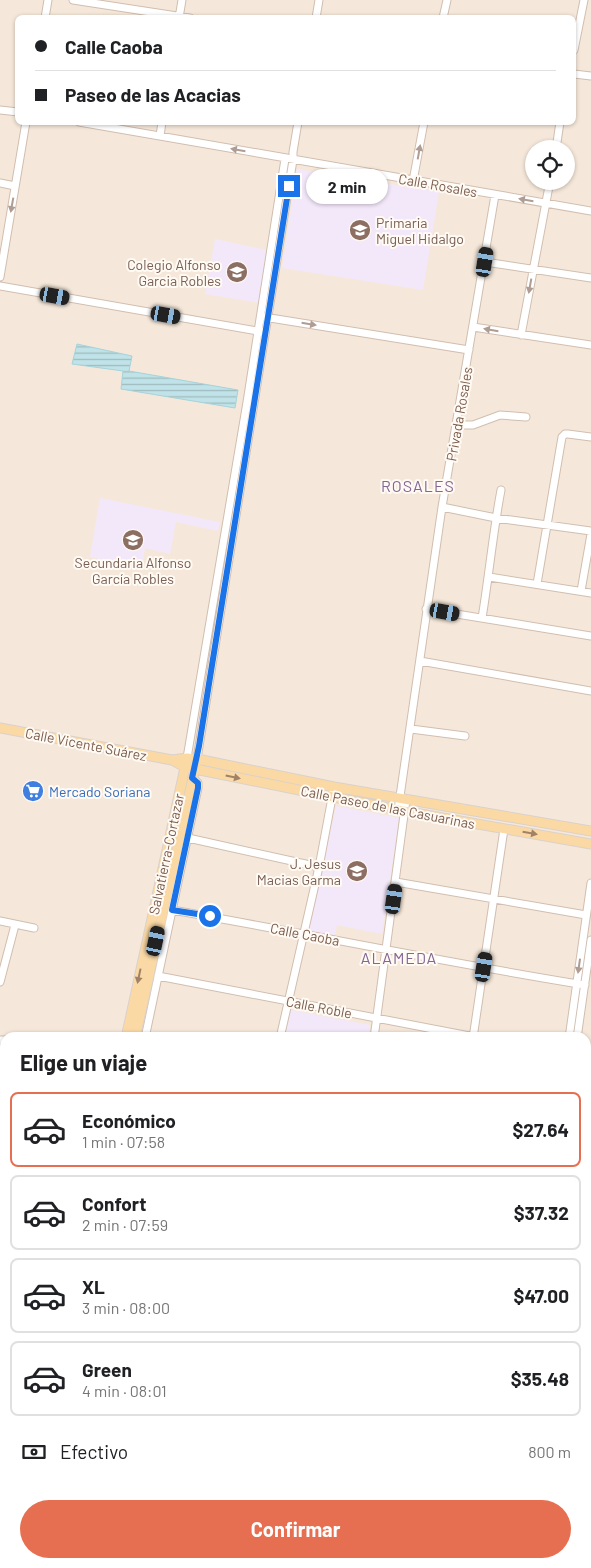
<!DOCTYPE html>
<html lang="es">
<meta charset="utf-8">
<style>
body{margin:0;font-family:Barlow,sans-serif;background:#f6f6f6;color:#202124;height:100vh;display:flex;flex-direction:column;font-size:19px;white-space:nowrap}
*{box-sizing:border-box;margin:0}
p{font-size:16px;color:#757577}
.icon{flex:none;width:28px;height:28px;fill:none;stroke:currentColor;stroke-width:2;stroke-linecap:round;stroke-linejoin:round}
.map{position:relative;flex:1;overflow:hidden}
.sheet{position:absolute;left:0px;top:1032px;width:591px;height:536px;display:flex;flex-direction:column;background:#fff;border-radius:15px 15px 0 0;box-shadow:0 1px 4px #0004}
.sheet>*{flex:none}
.banner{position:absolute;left:15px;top:15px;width:561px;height:110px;border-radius:8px;box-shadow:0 1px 4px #0004;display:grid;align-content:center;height:110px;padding:0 20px;background:#fff}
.tools{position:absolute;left:525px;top:140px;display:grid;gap:10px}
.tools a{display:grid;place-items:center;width:50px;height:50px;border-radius:50%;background:#fff;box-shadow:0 1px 4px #0004;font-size:25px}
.end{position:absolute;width:22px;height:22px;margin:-11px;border:6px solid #1a73e8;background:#fff;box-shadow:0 0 0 2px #fff}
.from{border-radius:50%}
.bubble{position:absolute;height:35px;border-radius:18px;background:#fff;box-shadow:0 1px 4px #0004;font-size:16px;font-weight:700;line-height:35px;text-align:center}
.car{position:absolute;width:15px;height:30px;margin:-15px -8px;border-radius:6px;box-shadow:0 0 4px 1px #0007;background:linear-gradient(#222 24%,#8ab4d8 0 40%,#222 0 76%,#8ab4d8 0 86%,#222 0)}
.banner b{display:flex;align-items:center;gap:18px;height:48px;font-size:19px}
.banner b+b{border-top:1px solid #e0e0e0}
.banner i{width:12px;height:12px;background:#202124}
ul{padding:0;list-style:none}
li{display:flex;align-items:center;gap:15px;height:75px;margin:0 10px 8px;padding:0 10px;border:2px solid #e0e0e0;border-radius:8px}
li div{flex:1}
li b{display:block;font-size:19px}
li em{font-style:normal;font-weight:700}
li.current{border-color:#e76f51}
li>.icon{width:45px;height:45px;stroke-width:1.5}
h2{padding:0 20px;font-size:22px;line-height:60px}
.pay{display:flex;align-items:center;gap:12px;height:55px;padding:0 20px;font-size:19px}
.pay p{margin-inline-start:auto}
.cta{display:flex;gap:10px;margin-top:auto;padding:10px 20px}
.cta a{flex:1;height:58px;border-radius:30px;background:#e76f51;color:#fff;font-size:20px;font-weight:700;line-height:58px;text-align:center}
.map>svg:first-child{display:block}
.residential{fill:#f5e8da;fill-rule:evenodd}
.education{fill:#f3e8fa}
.water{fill:url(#water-rules);stroke:#a5d3da}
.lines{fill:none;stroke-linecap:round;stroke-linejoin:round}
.minor-casing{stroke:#d1beb0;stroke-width:9}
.major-casing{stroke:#dad1cd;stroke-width:11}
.minor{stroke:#fff;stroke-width:7}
.major{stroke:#fbd9a5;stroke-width:9}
.oneway{fill:#af9d94}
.oneway2{fill:#a18267}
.route{stroke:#1a73e8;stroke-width:6}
.labels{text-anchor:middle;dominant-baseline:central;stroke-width:4;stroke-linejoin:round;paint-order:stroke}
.street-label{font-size:14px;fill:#7a5c4d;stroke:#fffaf3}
.education-label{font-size:14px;fill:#785e54;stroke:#fffaf3;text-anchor:end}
.shop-label{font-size:14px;fill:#366cbe;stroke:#fffaf3;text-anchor:start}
.quarter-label{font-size:16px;letter-spacing:1px;fill:#846695;stroke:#fffaf3}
</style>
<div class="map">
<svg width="591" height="1568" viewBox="0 0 591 1568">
<defs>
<pattern id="water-rules" width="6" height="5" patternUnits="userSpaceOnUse" patternTransform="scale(1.25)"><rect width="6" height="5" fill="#bfe3e8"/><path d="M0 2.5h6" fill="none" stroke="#a0bbbe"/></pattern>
</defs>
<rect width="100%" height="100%" fill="#fdf6ec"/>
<!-- residential -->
<path class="residential" d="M0,0h591v1568h-590l4,-18v14h581v-526h-581v164l-5,-2zM18,18h556v104h-556zM534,149h32v32h-32z
M5,1230v187l-5,-1v-168z"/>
<!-- education -->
<path class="education" d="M297,169l142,23 -16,98 -141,-22z
M215,239l52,11 -7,53 -55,-9z
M100,498l120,24 -2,9 -42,-9 -6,32 -25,-6 -3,19 -52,-10z
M336,806l63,12 -17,116 -45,-9 -2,10 -26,-4z
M291,1010l79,15 -2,12h-83z
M0,1062l5,1v139l-5,-1z"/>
<!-- water -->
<path class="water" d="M77,344l55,12 -3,15 109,19 -3,18 -114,-19 2,-18 -51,-7z"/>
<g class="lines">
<!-- minor casing -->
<g class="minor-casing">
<path id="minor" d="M73,0l117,18
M45,18l3,-18
M179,18l3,-18
M316,18l3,-18
M443,18l4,-18
M574,50l10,-50
M574,74l17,2
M0,110l18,2
M79,122l512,89
M160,136l2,-14
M556,149l4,-27
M413,181l11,-59
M0,183l15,3
M485,262l106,16
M0,277l26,-155
M0,286l263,46
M264,317l205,33
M473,327l118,18
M521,335l29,-154
M457,425h16l27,-10 26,2
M442,507l54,11 95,13
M489,577l102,16
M537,584l25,-147 3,-3h3l23,3
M581,591l10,-57
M426,609l165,27
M482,618c7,-42 11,-86 19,-128
M420,661l171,30
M411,729l54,7
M187,758l60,-356 38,-243
M197,759l96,-599v-8l5,-30
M398,810l44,-303 53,-312
M188,838l131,29
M396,882l190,33
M172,910c138,24 275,53 413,75
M0,921l34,7
M158,976l322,62
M0,982l15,-57
M145,1038l53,-250v-5l-5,-5
M280,1038l39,-171 15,-80
M374,1038l32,-238
M473,1038l31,-209
M569,1038l22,-155
M577,1038l14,-98
M0,1040h5
M586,1175l5,1
M0,1203l5,1
M586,1220l5,1
M586,1290l5,-22
M0,1294l5,-20
M586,1375l5,1
M586,1422l5,1
M586,1449l5,1
M0,1484l5,1
M586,1492l5,1
M586,1531l5,1
M135,1564l17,4
M336,1564l17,4
M436,1564l18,4
M31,1568l1,-4
M218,1568l1,-4
M400,1568l1,-4
M475,1568l1,-4
M565,1568l1,-4"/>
</g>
<!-- major casing -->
<g class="major-casing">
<path id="major" d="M0,728l172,32 13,7 213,43 193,34
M172,760l15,-2 10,1 137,28 257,44
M126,1038l60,-275
M135,1038l61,-274
M12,1568l1,-4
M21,1568l1,-4"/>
</g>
<!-- minor -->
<use href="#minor" class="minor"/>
<!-- major -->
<use href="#major" class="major"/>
</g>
<!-- one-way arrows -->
<defs><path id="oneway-solid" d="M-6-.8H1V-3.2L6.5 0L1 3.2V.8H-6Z" transform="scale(1.25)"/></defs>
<g class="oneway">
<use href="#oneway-solid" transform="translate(238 150) rotate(-170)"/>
<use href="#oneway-solid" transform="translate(419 152) rotate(-80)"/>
<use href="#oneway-solid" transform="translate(526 200) rotate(-170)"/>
<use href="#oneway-solid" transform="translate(12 205) rotate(100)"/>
<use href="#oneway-solid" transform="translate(530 286) rotate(100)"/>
<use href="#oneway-solid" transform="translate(309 324) rotate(9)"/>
<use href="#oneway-solid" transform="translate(491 330) rotate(-170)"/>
<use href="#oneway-solid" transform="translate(579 966) rotate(98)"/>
</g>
<g class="oneway2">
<use href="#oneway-solid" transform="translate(233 777) rotate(12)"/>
<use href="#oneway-solid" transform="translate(530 833) rotate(10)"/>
<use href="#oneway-solid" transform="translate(139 976) rotate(102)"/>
</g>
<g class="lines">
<!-- route -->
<path class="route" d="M210,916l-38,-6 26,-122v-5l-6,-5 7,-32 90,-560"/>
</g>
<!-- icons -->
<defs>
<g id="school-disc" transform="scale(1.125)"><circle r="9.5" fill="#8d6e63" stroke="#fffaf3"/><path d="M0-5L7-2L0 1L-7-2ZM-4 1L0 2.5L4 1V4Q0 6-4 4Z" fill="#fff"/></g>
<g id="supermarket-disc" transform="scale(1.125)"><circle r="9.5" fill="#3f7fe0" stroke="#fffaf3"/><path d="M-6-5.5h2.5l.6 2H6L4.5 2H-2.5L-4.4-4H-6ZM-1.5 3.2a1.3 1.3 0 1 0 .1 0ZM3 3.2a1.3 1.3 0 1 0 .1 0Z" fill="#fff"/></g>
</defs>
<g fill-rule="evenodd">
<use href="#school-disc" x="360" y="230"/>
<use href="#school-disc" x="237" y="272"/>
<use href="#school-disc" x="133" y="540"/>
<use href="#supermarket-disc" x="33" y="791"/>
<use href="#school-disc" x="357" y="871"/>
</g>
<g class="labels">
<!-- street labels -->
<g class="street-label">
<text transform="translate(438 185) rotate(10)">Calle Rosales</text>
<text transform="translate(459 414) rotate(-80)">Privada Rosales</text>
<text transform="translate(86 744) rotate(11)">Calle Vicente Suárez</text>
<text transform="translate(388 807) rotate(11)">Calle Paseo de las Casuarinas</text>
<text transform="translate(166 854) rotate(-78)">Salvatierra-Cortazar</text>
<text transform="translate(305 934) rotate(11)">Calle Caoba</text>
<text transform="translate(319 1007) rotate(11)">Calle Roble</text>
</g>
<!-- education labels -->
<g class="education-label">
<text x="376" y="222" text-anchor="start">Primaria<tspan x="376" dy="16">Miguel Hidalgo</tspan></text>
<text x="221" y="264">Colegio Alfonso<tspan x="221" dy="16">Garcia Robles</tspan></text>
<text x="133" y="562" text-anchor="middle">Secundaria Alfonso<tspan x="133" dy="16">García Robles</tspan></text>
<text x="341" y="863">J. Jesus<tspan x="341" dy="16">Macias Garma</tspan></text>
</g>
<!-- shop labels -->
<g class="shop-label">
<text x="49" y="791">Mercado Soriana</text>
</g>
<!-- quarter labels -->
<g class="quarter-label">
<text x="418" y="485">ROSALES</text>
<text x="399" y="957">ALAMEDA</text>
</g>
</g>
</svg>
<div class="tools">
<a><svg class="icon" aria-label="locate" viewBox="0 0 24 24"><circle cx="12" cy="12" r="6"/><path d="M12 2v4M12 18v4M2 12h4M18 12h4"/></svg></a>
</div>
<i class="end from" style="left:210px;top:916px"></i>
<i class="end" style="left:289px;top:186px"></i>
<div class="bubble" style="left:306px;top:169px;width:82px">2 min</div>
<i class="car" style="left:485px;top:262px;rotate:9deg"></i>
<i class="car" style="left:55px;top:296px;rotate:100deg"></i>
<i class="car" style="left:166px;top:315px;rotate:100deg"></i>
<i class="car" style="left:445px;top:612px;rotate:100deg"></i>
<i class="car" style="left:394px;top:899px;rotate:8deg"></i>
<i class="car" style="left:156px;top:941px;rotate:12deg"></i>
<i class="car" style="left:484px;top:967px;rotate:9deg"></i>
<div class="banner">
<b><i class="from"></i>Calle Caoba</b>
<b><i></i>Paseo de las Acacias</b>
</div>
<section class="sheet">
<h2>Elige un viaje</h2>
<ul>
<li class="current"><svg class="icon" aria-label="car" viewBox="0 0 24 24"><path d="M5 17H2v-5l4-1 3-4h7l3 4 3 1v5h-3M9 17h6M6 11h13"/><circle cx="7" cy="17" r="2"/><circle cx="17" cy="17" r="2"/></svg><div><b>Económico</b><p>1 min · 07:58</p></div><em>$27.64</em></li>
<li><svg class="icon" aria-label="car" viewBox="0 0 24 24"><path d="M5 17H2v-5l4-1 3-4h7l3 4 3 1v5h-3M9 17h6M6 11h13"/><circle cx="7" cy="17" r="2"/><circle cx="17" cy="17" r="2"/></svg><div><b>Confort</b><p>2 min · 07:59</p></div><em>$37.32</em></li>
<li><svg class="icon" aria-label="car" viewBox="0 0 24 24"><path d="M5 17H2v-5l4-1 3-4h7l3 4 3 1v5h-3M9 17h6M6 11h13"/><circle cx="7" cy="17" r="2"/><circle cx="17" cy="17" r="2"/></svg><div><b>XL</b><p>3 min · 08:00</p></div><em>$47.00</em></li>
<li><svg class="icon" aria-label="car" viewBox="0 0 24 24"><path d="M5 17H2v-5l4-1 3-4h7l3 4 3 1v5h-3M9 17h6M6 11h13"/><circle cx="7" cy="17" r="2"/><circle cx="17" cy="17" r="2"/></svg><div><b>Green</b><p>4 min · 08:01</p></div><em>$35.48</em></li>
</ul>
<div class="pay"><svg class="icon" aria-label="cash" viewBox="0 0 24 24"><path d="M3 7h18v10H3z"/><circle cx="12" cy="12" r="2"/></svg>Efectivo<p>800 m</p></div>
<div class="cta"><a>Confirmar</a></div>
</section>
</div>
